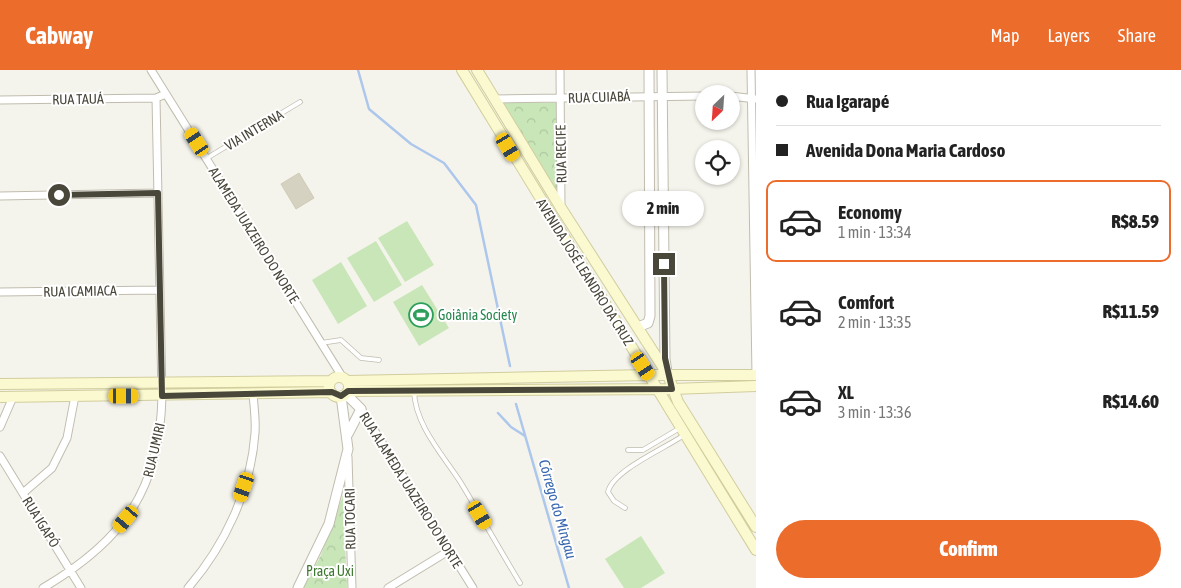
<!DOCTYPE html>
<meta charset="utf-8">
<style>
body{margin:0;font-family:"Asap Condensed",sans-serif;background:#f6f6f6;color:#222;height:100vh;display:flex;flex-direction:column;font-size:19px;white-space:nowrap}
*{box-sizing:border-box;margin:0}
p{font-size:16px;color:#767676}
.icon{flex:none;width:28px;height:28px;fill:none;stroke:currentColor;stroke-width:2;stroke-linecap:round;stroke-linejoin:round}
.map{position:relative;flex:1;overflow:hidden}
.side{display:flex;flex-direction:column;background:#fff;width:425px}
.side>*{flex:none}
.banner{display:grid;align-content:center;height:110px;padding:0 20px;background:#fff}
.needle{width:32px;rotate:205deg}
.controls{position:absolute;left:695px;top:15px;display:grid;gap:10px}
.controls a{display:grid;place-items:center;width:45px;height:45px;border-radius:50%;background:#fff;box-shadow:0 1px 4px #0004;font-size:25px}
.end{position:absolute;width:22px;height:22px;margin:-11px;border:6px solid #49463a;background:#fff;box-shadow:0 0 0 2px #fff}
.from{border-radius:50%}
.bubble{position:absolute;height:35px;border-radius:18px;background:#fff;box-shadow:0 1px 4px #0004;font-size:16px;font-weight:800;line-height:35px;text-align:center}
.car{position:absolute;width:15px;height:30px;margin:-15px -8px;border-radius:6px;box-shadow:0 0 4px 1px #0007;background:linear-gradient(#f5c518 24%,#345 0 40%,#f5c518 0 76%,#345 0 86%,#f5c518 0)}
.banner b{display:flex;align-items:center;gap:18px;height:48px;font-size:19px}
.banner b+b{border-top:1px solid #e0e0e0}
.banner i{width:12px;height:12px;background:#222}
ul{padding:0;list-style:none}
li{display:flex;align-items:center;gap:15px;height:82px;margin:0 10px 8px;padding:0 10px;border:2px solid transparent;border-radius:10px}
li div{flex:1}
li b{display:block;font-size:19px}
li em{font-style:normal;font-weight:800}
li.current{border-color:#ec6c2c}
li>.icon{width:45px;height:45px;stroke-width:1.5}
.primary-button{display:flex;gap:10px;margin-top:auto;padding:10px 20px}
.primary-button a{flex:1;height:58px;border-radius:30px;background:#ec6c2c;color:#fff;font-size:20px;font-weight:800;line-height:58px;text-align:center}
header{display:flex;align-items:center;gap:30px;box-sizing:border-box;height:70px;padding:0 25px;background:#ec6c2c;color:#fff}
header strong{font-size:24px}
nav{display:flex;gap:28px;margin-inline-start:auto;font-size:18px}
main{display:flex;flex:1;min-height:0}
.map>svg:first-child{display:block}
.park{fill:url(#park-crowns)}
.pitch{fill:#c9e6b8}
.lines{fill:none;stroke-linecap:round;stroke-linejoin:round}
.stream{stroke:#adc7ec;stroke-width:2.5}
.building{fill:#d6d2c2;stroke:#d0cbb5}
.service-casing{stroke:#c0bdaf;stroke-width:5.5}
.minor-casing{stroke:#c0bdaf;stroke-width:9}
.tertiary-casing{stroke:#c0bdaf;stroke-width:11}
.secondary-casing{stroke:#d1cd9e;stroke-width:12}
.service{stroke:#fff;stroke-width:4}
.minor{stroke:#fff;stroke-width:7}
.tertiary{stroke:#fff;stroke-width:9}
.secondary{stroke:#fbf9cf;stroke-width:10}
.route{stroke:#49463a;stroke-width:6}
.labels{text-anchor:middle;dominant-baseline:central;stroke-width:4;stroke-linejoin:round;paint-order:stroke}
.street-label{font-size:14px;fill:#49463a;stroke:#fff}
.leisure-label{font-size:14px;fill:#27864d;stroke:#fff;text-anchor:start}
.park-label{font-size:14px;fill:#3e7830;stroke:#fff}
.water-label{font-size:15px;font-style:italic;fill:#3967af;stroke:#fff}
</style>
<header>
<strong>Cabway</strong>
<nav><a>Map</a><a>Layers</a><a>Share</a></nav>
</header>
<main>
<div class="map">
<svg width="756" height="518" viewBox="0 0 756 518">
<defs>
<pattern id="park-crowns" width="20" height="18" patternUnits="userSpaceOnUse" patternTransform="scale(1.25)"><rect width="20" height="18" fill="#c9e6b8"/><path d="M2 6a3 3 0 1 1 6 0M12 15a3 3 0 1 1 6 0" fill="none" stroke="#aec79f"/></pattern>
</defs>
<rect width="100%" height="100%" fill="#f5f4ec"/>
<!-- park -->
<path class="park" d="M501,32l57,1 -1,88z
M343,425l4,93h-44l18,-33z"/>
<!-- pitch -->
<path class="pitch" d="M407,151l27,44 -29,17 -27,-44z
M376,171l26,44 -28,17 -27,-44z
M341,192l26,44 -29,18 -26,-44z
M422,215l27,43 -30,18 -26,-44z
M641,466l24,37 -24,15h-17l-19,-29z"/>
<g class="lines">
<!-- stream -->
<path class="stream" d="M358,0l11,39 42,35 33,19 32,42 34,161
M516,334l53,184
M498,343l13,14 14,9"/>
</g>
<!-- building -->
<path class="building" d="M299,103l15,25 -18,11 -15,-25z"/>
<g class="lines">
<!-- service casing -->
<g class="service-casing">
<path id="service" d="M207,88l93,-56
M321,273l20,-3 20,18 18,2
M414,321c1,34 29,64 47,92 20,33 39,67 59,100
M628,380h15l37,-22
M625,438l-11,-7 -6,-9c5,-22 58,-44 76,-57"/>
</g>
<!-- minor casing -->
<g class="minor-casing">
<path id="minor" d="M151,0l192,308
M560,0l1,137
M751,0l5,305
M731,26l24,3
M495,29l209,-3
M0,30l156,-2
M0,126l158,-3
M0,222l160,-2
M361,339l112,179
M0,357l13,-30
M0,386l81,132
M348,387l4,131
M23,423l29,-25 15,-30 8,-42
M43,518c80,-47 117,-98 119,-192l-6,-298 10,-4
M188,518c37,-43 63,-98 67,-155 1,-13 -1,-26 -2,-39
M388,518l62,-38"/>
</g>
<!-- tertiary casing -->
<g class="tertiary-casing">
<path id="tertiary" d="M662,0l3,289 2,13
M638,257l10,-4 2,-7 -1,-246
M346,324l15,15 -13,25
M298,518l31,-64 19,-75 -7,-53"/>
</g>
<!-- secondary casing -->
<g class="secondary-casing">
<path id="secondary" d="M462,0l294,480
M477,0l84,138 107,167 10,27 78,125
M329 317a10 10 0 1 1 20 0a10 10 0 1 1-20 0Z
M347,311l302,-6h107
M0,314l331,-3
M348,321l324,-2 84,-3
M0,327l331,-5"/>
</g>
<!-- service -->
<use href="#service" class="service"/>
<!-- minor -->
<use href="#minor" class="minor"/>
<!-- tertiary -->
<use href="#tertiary" class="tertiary"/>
<!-- secondary -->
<use href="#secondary" class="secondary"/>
</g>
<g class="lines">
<!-- route -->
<path class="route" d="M59,125l99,-2 4,203 170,-4 9,4 7,-5 324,-2 -7,-31 -1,-94"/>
</g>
<!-- icons -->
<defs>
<g id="stadium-ring" transform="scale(1.25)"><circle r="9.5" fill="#fff" stroke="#2e9e5b" stroke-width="1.5"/><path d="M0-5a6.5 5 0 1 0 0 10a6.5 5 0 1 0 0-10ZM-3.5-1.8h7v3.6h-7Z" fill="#2e9e5b"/></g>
</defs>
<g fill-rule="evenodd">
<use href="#stadium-ring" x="421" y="245"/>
</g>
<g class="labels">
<!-- street labels -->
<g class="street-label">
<text transform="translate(599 27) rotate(-2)">RUA CUIABÁ</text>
<text transform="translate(78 29) rotate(-1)">RUA TAUÁ</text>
<text transform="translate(254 60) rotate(-31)">VIA INTERNA</text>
<text transform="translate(561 84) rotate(-91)">RUA RECIFE</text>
<text transform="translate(254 165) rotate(58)">ALAMEDA JUAZEIRO DO NORTE</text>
<text transform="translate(585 202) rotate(58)">AVENIDA JOSÉ LEANDRO DA CRUZ</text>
<text transform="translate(80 221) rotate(-1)">RUA ICAMIACA</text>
<text transform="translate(154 380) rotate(-77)">RUA UMIRI</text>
<text transform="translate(411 420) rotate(58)">RUA ALAMEDA JUAZEIRO DO NORTE</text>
<text transform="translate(350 449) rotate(-91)">RUA TOCARI</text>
<text transform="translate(41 452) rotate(58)">RUA IGAPÓ</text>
</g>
<!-- leisure labels -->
<g class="leisure-label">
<text x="438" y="245">Goiânia Society</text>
</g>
<!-- park labels -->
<g class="park-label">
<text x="330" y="501">Praça Uxi</text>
</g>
<!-- water labels -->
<g class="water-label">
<text transform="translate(558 439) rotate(74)">Córrego do Mingau</text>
</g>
</g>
</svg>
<div class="controls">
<a><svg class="needle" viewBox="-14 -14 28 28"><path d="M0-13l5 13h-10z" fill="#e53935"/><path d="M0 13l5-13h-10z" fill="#767676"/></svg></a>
<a><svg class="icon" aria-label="locate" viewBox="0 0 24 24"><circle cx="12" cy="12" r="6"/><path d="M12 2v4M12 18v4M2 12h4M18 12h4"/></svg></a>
</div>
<i class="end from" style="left:59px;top:125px"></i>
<i class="end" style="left:664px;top:194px"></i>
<div class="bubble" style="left:622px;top:121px;width:82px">2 min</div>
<i class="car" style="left:197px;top:72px;rotate:327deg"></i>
<i class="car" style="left:508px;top:77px;rotate:149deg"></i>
<i class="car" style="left:643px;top:296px;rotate:147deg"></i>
<i class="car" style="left:124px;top:326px;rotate:90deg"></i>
<i class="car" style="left:244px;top:417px;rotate:199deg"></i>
<i class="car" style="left:480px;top:445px;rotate:149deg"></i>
<i class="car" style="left:126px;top:449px;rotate:220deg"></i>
</div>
<section class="side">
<div class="banner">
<b><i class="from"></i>Rua Igarapé</b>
<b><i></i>Avenida Dona Maria Cardoso</b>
</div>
<ul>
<li class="current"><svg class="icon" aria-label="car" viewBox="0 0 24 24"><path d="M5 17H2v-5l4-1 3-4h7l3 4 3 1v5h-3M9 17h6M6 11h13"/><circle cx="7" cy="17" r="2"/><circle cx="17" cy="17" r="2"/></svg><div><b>Economy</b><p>1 min · 13:34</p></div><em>R$8.59</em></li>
<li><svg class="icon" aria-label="car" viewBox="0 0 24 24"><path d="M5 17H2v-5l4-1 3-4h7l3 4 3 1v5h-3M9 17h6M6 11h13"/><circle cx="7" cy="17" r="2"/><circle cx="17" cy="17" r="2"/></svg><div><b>Comfort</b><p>2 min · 13:35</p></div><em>R$11.59</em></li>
<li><svg class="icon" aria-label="car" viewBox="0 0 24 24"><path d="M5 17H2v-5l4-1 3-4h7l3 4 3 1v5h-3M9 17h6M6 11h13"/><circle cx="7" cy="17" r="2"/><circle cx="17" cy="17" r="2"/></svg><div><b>XL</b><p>3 min · 13:36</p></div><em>R$14.60</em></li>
</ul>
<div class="primary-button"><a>Confirm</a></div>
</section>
</main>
